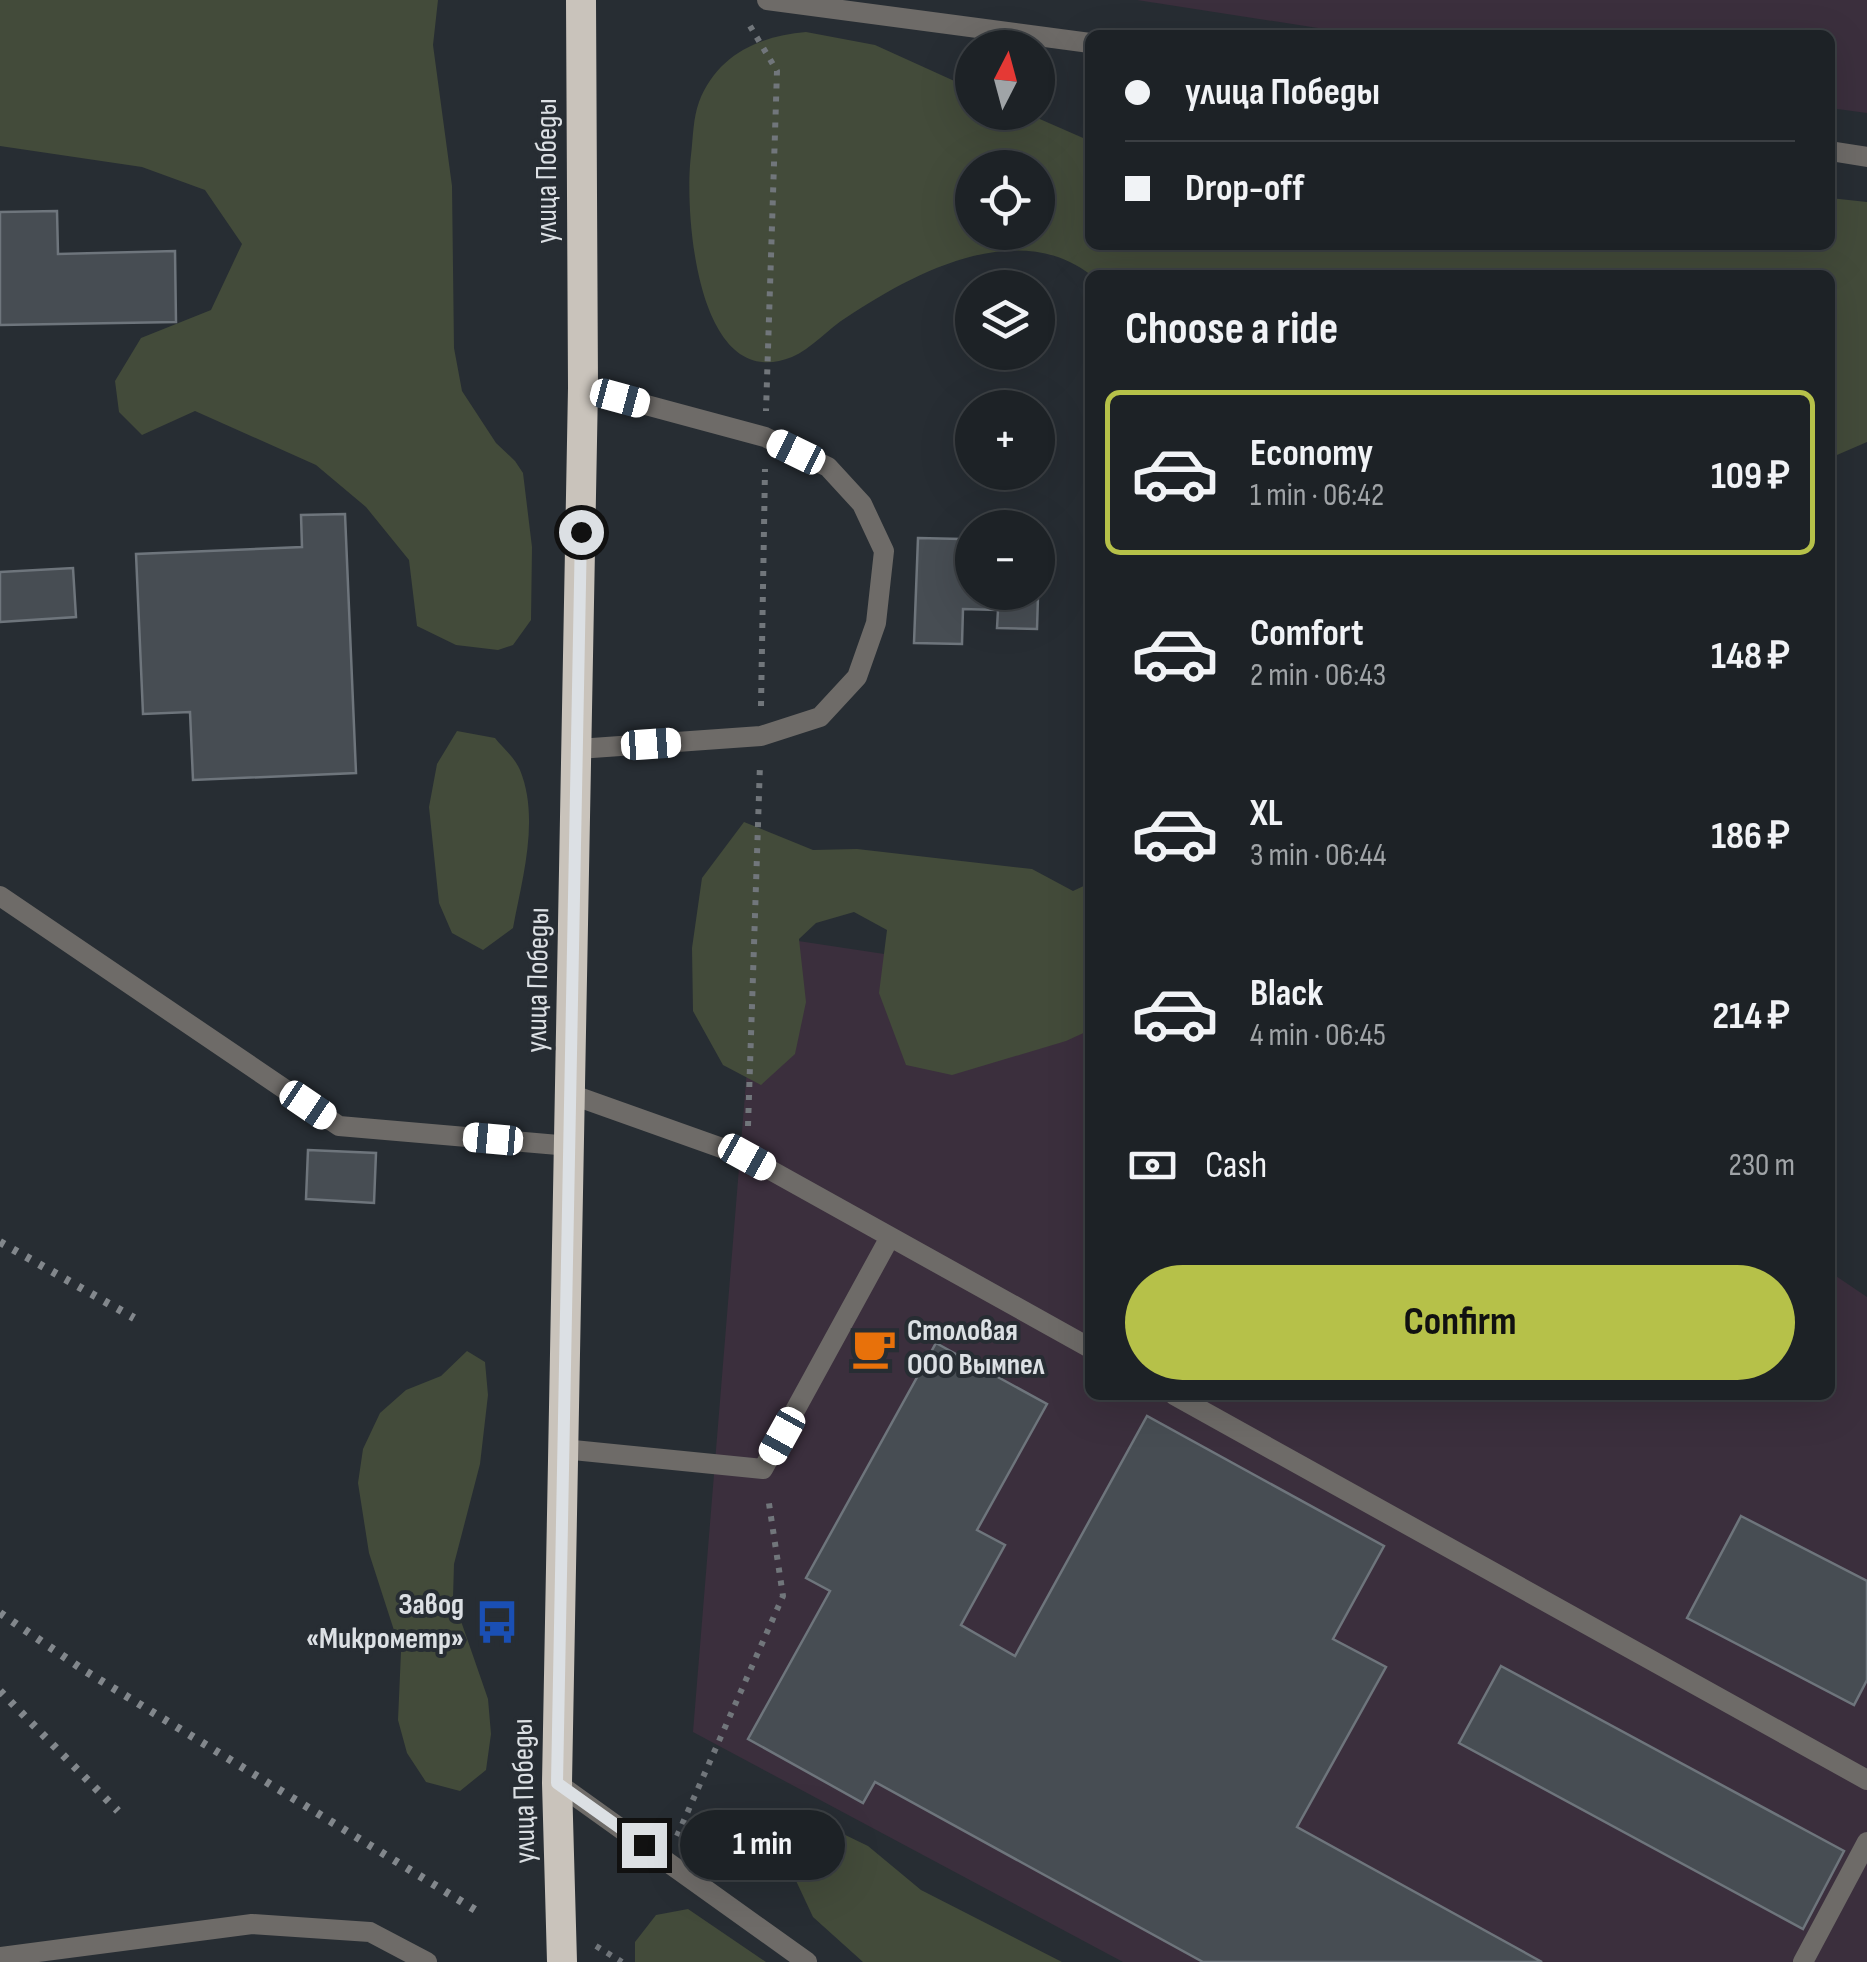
<!DOCTYPE html>
<meta charset="utf-8">
<style>
body{margin:0;font-family:"Sofia Sans Condensed",sans-serif;background:#2a2f32;color:#f1f3f6;height:100vh;display:flex;flex-direction:column;font-size:38px;white-space:nowrap}
*{box-sizing:border-box;margin:0}
p{font-size:32px;color:#a0a4a7}
.icon{flex:none;width:55px;height:55px;fill:none;stroke:currentColor;stroke-width:2;stroke-linecap:round;stroke-linejoin:round}
.map{position:relative;flex:1;overflow:hidden}
.details{position:absolute;left:1085px;top:270px;width:750px;height:1130px;display:flex;flex-direction:column;background:#1d2226;border-radius:15px;box-shadow:0 10px 40px #0002,0 0 0 2px #3b3f43}
.details>*{flex:none}
.guide{position:absolute;left:1085px;top:30px;width:750px;height:220px;border-radius:15px;box-shadow:0 10px 40px #0002,0 0 0 2px #3b3f43;display:grid;align-content:center;height:220px;padding:0 40px;background:#1d2226}
.needle{width:65px;rotate:6deg}
.fabs{position:absolute;left:955px;top:30px;display:grid;gap:20px}
.fabs a{display:grid;place-items:center;width:100px;height:100px;border-radius:50%;background:#1d2226;box-shadow:0 10px 40px #0002,0 0 0 2px #3b3f43;font-size:50px}
.end{position:absolute;width:45px;height:45px;margin:-22px;border:12px solid #dce0e4;background:#111;box-shadow:0 0 0 5px #111}
.from{border-radius:50%}
.bubble{position:absolute;height:70px;border-radius:35px;background:#1d2226;box-shadow:0 10px 40px #0002,0 0 0 2px #3b3f43;font-size:32px;font-weight:700;line-height:70px;text-align:center}
.car{position:absolute;width:30px;height:60px;margin:-30px -15px;border-radius:12px;box-shadow:0 0 8px 2px #0007;background:linear-gradient(#fff 24%,#345 0 40%,#fff 0 76%,#345 0 86%,#fff 0)}
.guide b{display:flex;align-items:center;gap:35px;height:95px;font-size:38px}
.guide b+b{border-top:2px solid #3b3f43}
.guide i{width:25px;height:25px;background:#f1f3f6}
ul{padding:0;list-style:none}
li{display:flex;align-items:center;gap:30px;height:165px;margin:0 20px 15px;padding:0 20px;border:5px solid transparent;border-radius:15px}
li div{flex:1}
li b{display:block;font-size:38px}
li em{font-style:normal;font-weight:700}
li.active{border-color:#b6c149}
li>.icon{width:90px;height:90px;stroke-width:1.5}
h2{padding:0 40px;font-size:45px;line-height:120px}
.pay{display:flex;align-items:center;gap:25px;height:110px;padding:0 40px;font-size:38px}
.pay p{margin-inline-start:auto}
.cta{display:flex;gap:20px;margin-top:auto;padding:20px 40px}
.cta a{flex:1;height:115px;border-radius:60px;background:#b6c149;color:#111;font-size:40px;font-weight:700;line-height:115px;text-align:center}
.map>svg:first-child{display:block}
.industrial{fill:#3b2f3d}
.green{fill:#434b3a;fill-rule:evenodd}
.building{fill:#474d53;stroke:#6e757c;stroke-width:2.5}
.lines{fill:none;stroke-linecap:round;stroke-linejoin:round}
.path{stroke:#71767b;stroke-width:6;stroke-dasharray:5 8;stroke-linecap:butt}
.lane{stroke:#6e6b68;stroke-width:20}
.street{stroke:#6e6b68;stroke-width:20}
.highway{stroke:#c9c3bb;stroke-width:30}
.rail{stroke:#82878c;stroke-width:8;stroke-dasharray:5 10;stroke-linecap:butt}
.route{stroke:#dce0e4;stroke-width:12}
.labels{text-anchor:middle;dominant-baseline:central;stroke-width:8;stroke-linejoin:round;paint-order:stroke}
.street-label{font-size:30px;fill:#dce0e4;stroke:#272d33}
.poi-label{font-size:30px;font-weight:bold;fill:#dce0e4;stroke:#272d33;text-anchor:start}
</style>
<div class="map">
<svg width="1867" height="1962" viewBox="0 0 1867 1962">
<rect width="100%" height="100%" fill="#272d33"/>
<!-- industrial -->
<path class="industrial" d="M1137,0h730v113l-37,-5v-73h-467z
M758,935l332,50v410h740v-123l37,25v665h-744l-430,-230z"/>
<!-- green -->
<path class="green" d="M0,0h438l-5,45 19,141 2,162 8,43 34,52 19,18 8,12 9,74 -1,73 -18,25 -15,5 -42,-5 -39,-19 -8,-66 -43,-53 -50,-42 -121,-54 -53,24 -23,-23 -4,-31 26,-43 70,-28 31,-66 -37,-54 -63,-23 -142,-21z
M806,32l69,13 97,44v23l54,1 64,28v104h740v-47l37,4v240l-37,16v-183h-739c-74,-57 -176,-3 -244,42 -18,11 -36,32 -55,40 -96,39 -108,-147 -101,-202 2,-17 2,-37 8,-53 18,-47 60,-66 107,-70zM972,168h66v64h-66z
M457,731l38,7c8,10 20,20 25,32 20,49 2,109 -7,158l-30,22 -31,-17 -13,-30 -10,-96 8,-43z
M744,822l69,28 44,-1 175,20 41,22 17,-8v147l-24,11 -114,34 -46,-10 -27,-72 8,-63 -33,-18 -38,11 -17,16 7,63 -11,52 -34,31 -38,-20 -30,-54 -1,-63 10,-70z
M467,1351l18,11 3,33 -8,69 -26,100 -1,34 35,101 3,35 -5,36 -26,21 -34,-9 -19,-29 -9,-33 3,-68 -32,-99 -11,-70 5,-34 17,-36 26,-23 35,-14z
M804,1826l33,5 31,15 53,44 141,72h-199l-50,-45 -30,-64z
M688,1909l78,53h-131v-20l21,-27z"/>
<!-- building -->
<path class="building" d="M57,211l1,43 117,-3 1,71 -176,3v-113z
M345,514l11,259 -163,7 -3,-68 -47,2 -7,-160 166,-7 -1,-32z
M918,538l43,1 -1,41h12v12h66l1,-28 -2,65 -40,-1 1,-18 -35,-1 -1,35 -48,-1z
M73,568l3,49 -76,5v-50z
M308,1150l68,3 -2,50 -68,-4z
M936,1343l111,61 -70,126 28,15 -44,80 54,31 132,-240 237,130 -51,93 53,28 -89,160 245,135h-339l-328,-180 -12,21 -115,-64 82,-148 -24,-13z
M1741,1516l126,65v99l-13,25 -167,-87z
M1501,1666l343,185 -41,78 -344,-186z"/>
<g class="lines">
<!-- path -->
<path class="path" d="M750,26l27,45 -11,340
M761,706l4,-237
M748,1126l12,-362
M677,1836l106,-240 -15,-99
M596,1946l26,16"/>
<!-- lane -->
<path class="lane" d="M767,0l323,43
M1830,151l37,6
M578,749l183,-13 59,-19 37,-40 19,-54 8,-72 -22,-47 -34,-37 -63,-30 -182,-49
M0,896l339,230 231,20
M570,1094l177,63 343,191
M1174,1395l693,385
M563,1449l200,20 127,-232
M0,1957l252,-33 118,8 57,30
M1803,1962l64,-120"/>
<!-- street -->
<path class="street" d="M557,1783l250,179"/>
<!-- highway -->
<path class="highway" d="M562,1962l-5,-179 26,-1395 -2,-388"/>
<!-- rail -->
<path class="rail" d="M0,1242l134,76
M0,1613l82,56 395,242
M0,1691l118,120"/>
</g>
<g class="lines">
<!-- route -->
<path class="route" d="M581,532l-24,1251 87,62"/>
</g>
<!-- icons -->
<defs>
<g id="cafe-bare" transform="scale(3.45)"><path d="M-5.5-4.5H6V0H3Q3 3.5 0 3.5H-2.5Q-5.5 3.5-5.5 0ZM3-3.2v2h1.7v-2ZM-6 4.5H4V6H-6Z" fill="#e8710a" stroke="#272d33" stroke-width="2.5" paint-order="stroke"/></g>
<g id="bus-bare" transform="scale(3.45)"><path d="M-5-6H5V4H4V6H2V4H-2V6H-4V4H-5ZM-3.5-4V0h7V-4ZM-3.5 1.2v1.5H-2V1.2ZM2 1.2v1.5H3.5V1.2Z" fill="#1a4fb4" stroke="#272d33" stroke-width="2.5" paint-order="stroke"/></g>
</defs>
<g fill-rule="evenodd">
<use href="#cafe-bare" x="874" y="1348"/>
<use href="#bus-bare" x="497" y="1622"/>
</g>
<g class="labels">
<!-- street labels -->
<g class="street-label">
<text transform="translate(547 171) rotate(-90)">улица Победы</text>
<text transform="translate(538 980) rotate(-89)">улица Победы</text>
<text transform="translate(524 1791) rotate(-91)">улица Победы</text>
</g>
<!-- poi labels -->
<g class="poi-label">
<text x="907" y="1331">Столовая<tspan x="907" dy="34">ООО Вымпел</tspan></text>
<text x="464" y="1605" text-anchor="end">Завод<tspan x="464" dy="34">«Микрометр»</tspan></text>
</g>
</g>
</svg>
<div class="fabs">
<a><svg class="needle" viewBox="-14 -14 28 28"><path d="M0-13l5 13h-10z" fill="#e53935"/><path d="M0 13l5-13h-10z" fill="#a0a4a7"/></svg></a>
<a><svg class="icon" aria-label="locate" viewBox="0 0 24 24"><circle cx="12" cy="12" r="6"/><path d="M12 2v4M12 18v4M2 12h4M18 12h4"/></svg></a>
<a><svg class="icon" aria-label="layers" viewBox="0 0 24 24"><path d="M12 4l9 5-9 5-9-5zM3 14l9 5 9-5"/></svg></a>
<a>+</a>
<a>−</a>
</div>
<i class="end from" style="left:581px;top:532px"></i>
<i class="end" style="left:644px;top:1845px"></i>
<div class="bubble" style="left:680px;top:1810px;width:165px">1 min</div>
<i class="car" style="left:620px;top:398px;rotate:105deg"></i>
<i class="car" style="left:796px;top:452px;rotate:296deg"></i>
<i class="car" style="left:651px;top:744px;rotate:86deg"></i>
<i class="car" style="left:308px;top:1105px;rotate:124deg"></i>
<i class="car" style="left:493px;top:1139px;rotate:275deg"></i>
<i class="car" style="left:747px;top:1157px;rotate:119deg"></i>
<i class="car" style="left:782px;top:1436px;rotate:209deg"></i>
<div class="guide">
<b><i class="from"></i>улица Победы</b>
<b><i></i>Drop-off</b>
</div>
<section class="details">
<h2>Choose a ride</h2>
<ul>
<li class="active"><svg class="icon" aria-label="car" viewBox="0 0 24 24"><path d="M5 17H2v-5l4-1 3-4h7l3 4 3 1v5h-3M9 17h6M6 11h13"/><circle cx="7" cy="17" r="2"/><circle cx="17" cy="17" r="2"/></svg><div><b>Economy</b><p>1 min · 06:42</p></div><em>109 ₽</em></li>
<li><svg class="icon" aria-label="car" viewBox="0 0 24 24"><path d="M5 17H2v-5l4-1 3-4h7l3 4 3 1v5h-3M9 17h6M6 11h13"/><circle cx="7" cy="17" r="2"/><circle cx="17" cy="17" r="2"/></svg><div><b>Comfort</b><p>2 min · 06:43</p></div><em>148 ₽</em></li>
<li><svg class="icon" aria-label="car" viewBox="0 0 24 24"><path d="M5 17H2v-5l4-1 3-4h7l3 4 3 1v5h-3M9 17h6M6 11h13"/><circle cx="7" cy="17" r="2"/><circle cx="17" cy="17" r="2"/></svg><div><b>XL</b><p>3 min · 06:44</p></div><em>186 ₽</em></li>
<li><svg class="icon" aria-label="car" viewBox="0 0 24 24"><path d="M5 17H2v-5l4-1 3-4h7l3 4 3 1v5h-3M9 17h6M6 11h13"/><circle cx="7" cy="17" r="2"/><circle cx="17" cy="17" r="2"/></svg><div><b>Black</b><p>4 min · 06:45</p></div><em>214 ₽</em></li>
</ul>
<div class="pay"><svg class="icon" aria-label="cash" viewBox="0 0 24 24"><path d="M3 7h18v10H3z"/><circle cx="12" cy="12" r="2"/></svg>Cash<p>230 m</p></div>
<div class="cta"><a>Confirm</a></div>
</section>
</div>
